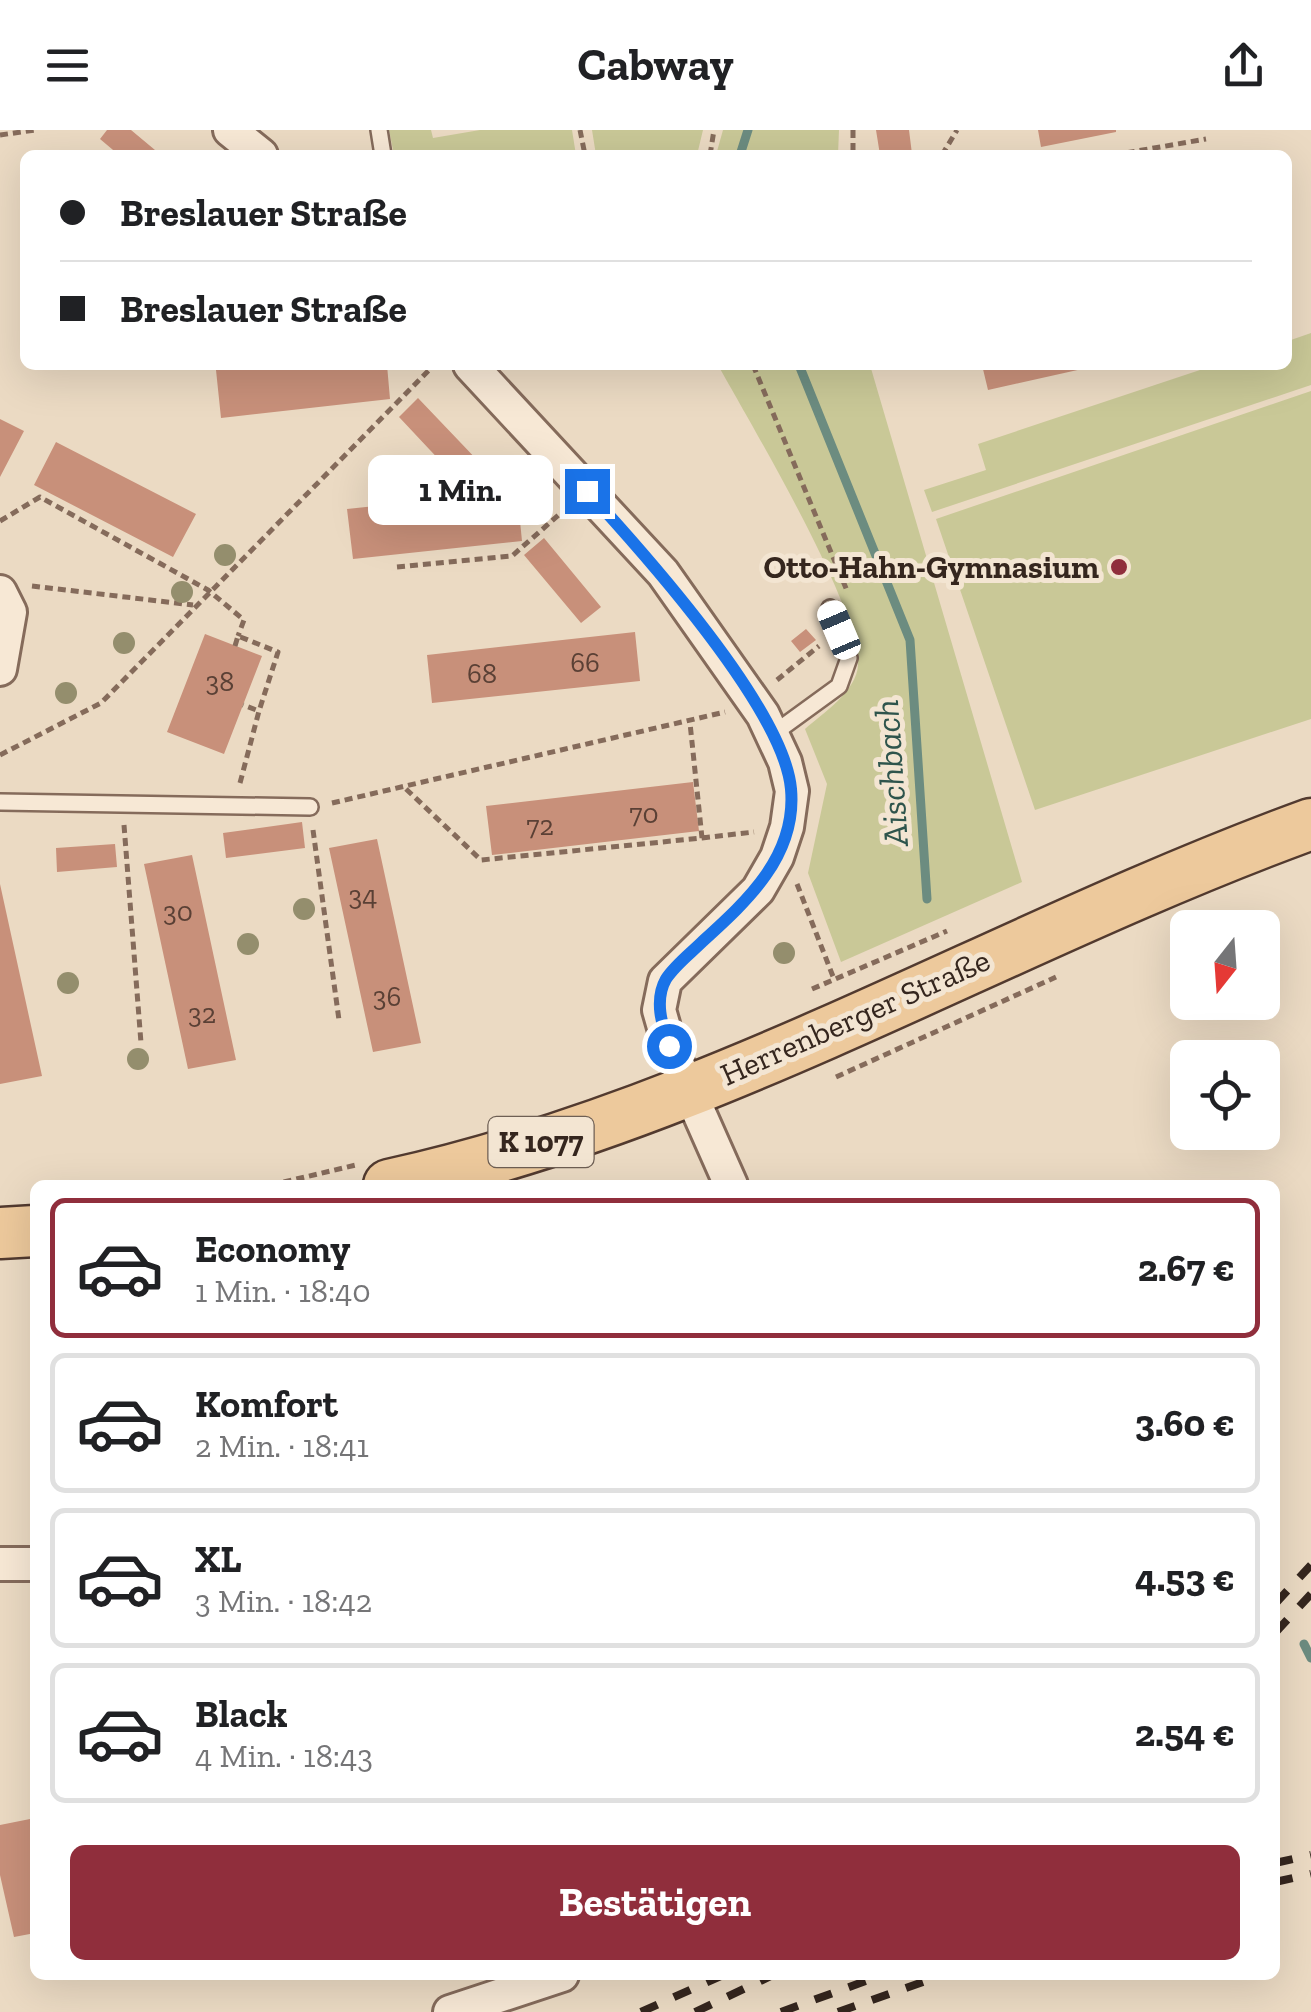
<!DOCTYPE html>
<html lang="de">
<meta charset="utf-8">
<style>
body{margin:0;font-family:"Zilla Slab",serif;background:#f2f2f2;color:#202124;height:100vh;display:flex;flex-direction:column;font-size:38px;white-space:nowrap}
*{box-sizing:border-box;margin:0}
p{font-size:32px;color:#757577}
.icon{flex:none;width:55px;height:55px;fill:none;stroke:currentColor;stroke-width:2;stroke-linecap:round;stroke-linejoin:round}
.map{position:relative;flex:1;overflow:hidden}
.details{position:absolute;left:30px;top:1050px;width:1250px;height:800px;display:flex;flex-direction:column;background:#fff;border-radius:15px;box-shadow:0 10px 40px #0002}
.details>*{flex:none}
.guide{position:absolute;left:20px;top:20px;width:1272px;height:220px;border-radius:15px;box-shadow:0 10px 40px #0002;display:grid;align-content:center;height:220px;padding:0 40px;background:#fff}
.needle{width:65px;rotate:197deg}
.tools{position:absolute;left:1170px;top:780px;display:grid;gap:20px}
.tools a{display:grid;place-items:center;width:110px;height:110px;border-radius:15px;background:#fff;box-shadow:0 10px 40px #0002;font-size:50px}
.end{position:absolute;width:45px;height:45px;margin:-22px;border:12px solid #1a73e8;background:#fff;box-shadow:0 0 0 5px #fff}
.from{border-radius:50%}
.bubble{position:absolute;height:70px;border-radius:15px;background:#fff;box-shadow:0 10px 40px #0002;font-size:32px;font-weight:700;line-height:70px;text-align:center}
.car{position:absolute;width:30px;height:60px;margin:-30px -15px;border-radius:12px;box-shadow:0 0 8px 2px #0007;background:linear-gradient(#fff 24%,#345 0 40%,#fff 0 76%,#345 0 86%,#fff 0)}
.guide b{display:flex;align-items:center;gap:35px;height:95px;font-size:38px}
.guide b+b{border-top:2px solid #e0e0e0}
.guide i{width:25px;height:25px;background:#202124}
ul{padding:18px 0 0;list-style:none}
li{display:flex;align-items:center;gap:30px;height:140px;margin:0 20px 15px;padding:0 20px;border:5px solid #e0e0e0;border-radius:15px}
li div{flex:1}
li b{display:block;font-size:38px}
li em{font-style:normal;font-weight:700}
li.on{border-color:#902e3c}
li>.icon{width:90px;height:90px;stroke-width:1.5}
.cta{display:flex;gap:20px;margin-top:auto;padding:20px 40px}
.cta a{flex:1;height:115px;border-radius:15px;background:#902e3c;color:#fff;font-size:40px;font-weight:700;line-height:115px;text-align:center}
header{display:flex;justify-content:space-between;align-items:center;height:130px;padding:0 40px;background:#fff;font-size:45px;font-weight:700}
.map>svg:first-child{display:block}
.green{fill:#c9c897}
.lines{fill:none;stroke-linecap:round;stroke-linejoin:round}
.stream{stroke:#6c8c80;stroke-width:9}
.building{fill:#c8907a}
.service-casing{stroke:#856b5b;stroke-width:20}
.minor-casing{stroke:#856b5b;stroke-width:38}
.primary-casing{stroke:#523a2f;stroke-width:55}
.path{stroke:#856b5b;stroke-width:5;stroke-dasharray:8 5;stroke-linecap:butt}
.service{stroke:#f7e8d5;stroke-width:15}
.minor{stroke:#f7e8d5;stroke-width:32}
.primary{stroke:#edc99c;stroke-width:50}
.rail{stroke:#35261e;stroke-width:8;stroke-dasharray:18 18;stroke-linecap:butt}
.tree{fill:#948e6d}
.route{stroke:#1a73e8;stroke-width:12}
.poi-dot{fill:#902e3c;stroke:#f3e5d2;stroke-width:4}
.labels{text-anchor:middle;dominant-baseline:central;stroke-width:10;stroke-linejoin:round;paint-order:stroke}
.number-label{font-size:28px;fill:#5a4035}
.shield{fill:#f3e5d2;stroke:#6e5f54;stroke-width:2.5}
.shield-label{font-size:30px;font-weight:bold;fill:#35261e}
.poi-label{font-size:32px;font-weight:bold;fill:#35261e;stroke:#f3e5d2;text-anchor:end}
.street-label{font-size:32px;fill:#35261e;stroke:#f3e5d2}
.water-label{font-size:35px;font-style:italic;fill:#2e544c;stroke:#f3e5d2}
</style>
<header><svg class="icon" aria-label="menu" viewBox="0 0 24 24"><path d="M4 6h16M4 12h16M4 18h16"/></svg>Cabway<svg class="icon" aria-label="share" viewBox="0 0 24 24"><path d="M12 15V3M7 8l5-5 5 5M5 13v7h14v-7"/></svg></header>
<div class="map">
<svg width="1311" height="1882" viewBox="0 0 1311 1882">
<rect width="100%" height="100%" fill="#ebdac3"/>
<!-- green -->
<path class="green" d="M389,0h42l2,8 47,-8h92l4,25h-182z
M592,0h111l-6,25h-101z
M723,0h116l-1,25h-122z
M1311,203v52l-379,127 -8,-22 62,-20 -8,-26 237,-79h73v-24z
M718,235h152l152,517 -181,80 -33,-89 19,-89 -22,-55c17,-15 52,-38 53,-64 3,-57 -108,-242 -140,-300z
M1311,261v328l-276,91 -99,-291z"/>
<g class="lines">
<!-- stream -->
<path class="stream" d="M740,25l8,-25
M799,235l111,275 17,259
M1304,1514l7,14"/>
</g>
<!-- building -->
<path class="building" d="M107,0h24l30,25h-42l-19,-16z
M876,0h33l3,24 -32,1z
M1038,0h78v2l-75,15z
M258,235h129l3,34 -169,19 -5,-48z
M982,235h109v2l-103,23z
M418,268l62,65 -20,19 -61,-65z
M0,289l24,12 -24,46z
M56,312l140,72 -23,43 -139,-72z
M517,361l5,50 -169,18 -6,-50z
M544,408l57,69 -20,16 -57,-68z
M806,499l10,11 -16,12 -9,-11z
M635,502l5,49 -208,22 -5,-48z
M205,504l57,22 -38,98 -57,-22z
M693,652l6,49 -207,24 -6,-49z
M302,692l3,26 -79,10 -3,-25z
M377,709l44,204 -48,9 -44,-204z
M115,714l2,23 -60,5 -1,-24z
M192,725l44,205 -48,9 -44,-205z
M0,754l42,192 -42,8z
M35,1688v115l-21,4 -14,-62v-50z"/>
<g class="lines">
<!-- service casing -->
<g class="service-casing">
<path id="service" d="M379,0l4,25
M773,604l66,-48 10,-28 -19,-50
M0,672l310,5"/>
</g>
<!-- minor casing -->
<g class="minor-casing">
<path id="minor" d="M230,0l31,25
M470,235l193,208 100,142 22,47 7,29 -5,36 -10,30 -19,33 -93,91 -6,29 10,35 62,140
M0,462l10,20 -10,57
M0,1434h35
M450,1882l112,-37"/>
</g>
<!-- primary casing -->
<g class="primary-casing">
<path id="primary" d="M389,1055c325,-71 612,-248 922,-361
M0,1103l35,-2"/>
</g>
<!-- path -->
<path class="path" d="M580,0l5,25
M853,0v25
M0,5l35,-5
M710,25l4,-25
M942,25l15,-25
M1114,25l92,-16
M753,235l95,228
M0,391l40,-24 168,93 36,30 -6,16
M397,437l115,-11 50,-44
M32,456l161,19
M235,516l3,-10 40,16 -19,59
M777,550l42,-34
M0,625l101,-52 333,-338
M240,653l19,-72 -16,-6
M406,659l75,71 221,-22 -12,-115
M332,673l393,-91
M124,695l17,218
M313,700l26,190
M702,708l52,-6
M797,754l37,95
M812,859l135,-58
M836,947l220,-100
M271,1055l85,-20"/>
<!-- service -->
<use href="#service" class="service"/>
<!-- minor -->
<use href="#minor" class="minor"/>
<!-- primary -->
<use href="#primary" class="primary"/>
<!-- rail -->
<path class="rail" d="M1275,1474l36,-39
M1275,1503l36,-39
M1275,1733l36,-8
M1275,1752l36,-8
M641,1882l82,-37
M695,1882l78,-37
M781,1882l101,-37
M838,1882l105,-37"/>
</g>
<!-- trees -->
<g class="tree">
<circle cx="225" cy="425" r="11"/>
<circle cx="182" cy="462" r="11"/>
<circle cx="124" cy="513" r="11"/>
<circle cx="66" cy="563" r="11"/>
<circle cx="304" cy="779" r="11"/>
<circle cx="248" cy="814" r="11"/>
<circle cx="784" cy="823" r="11"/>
<circle cx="68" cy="853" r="11"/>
<circle cx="138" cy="929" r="11"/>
</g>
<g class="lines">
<!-- route -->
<path class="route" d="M587,361c56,61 197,218 204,298 6,67 -44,112 -88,152 -12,12 -28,24 -37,38 -12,21 -4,46 3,67"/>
</g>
<!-- markers -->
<circle class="poi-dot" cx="1119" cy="437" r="10"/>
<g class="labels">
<!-- number labels -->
<g class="number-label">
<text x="585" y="532">66</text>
<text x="482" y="543">68</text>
<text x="220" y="551">38</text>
<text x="644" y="683">70</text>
<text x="540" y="695">72</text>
<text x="363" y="765">34</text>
<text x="178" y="781">30</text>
<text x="387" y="866">36</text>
<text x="202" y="883">32</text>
</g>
<!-- shield labels -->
<rect class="shield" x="488.5" y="987" width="105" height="50" rx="8"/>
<g class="shield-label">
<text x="541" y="1012">K 1077</text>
</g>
<!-- poi labels -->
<g class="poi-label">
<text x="1099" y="437">Otto-Hahn-Gymnasium</text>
</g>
<!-- street labels -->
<g class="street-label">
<text transform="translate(855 887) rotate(-24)">Herrenberger Straße</text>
</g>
<!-- water labels -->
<g class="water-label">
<text transform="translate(891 643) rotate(-94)">Aischbach</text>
</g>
</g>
</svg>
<div class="tools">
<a><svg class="needle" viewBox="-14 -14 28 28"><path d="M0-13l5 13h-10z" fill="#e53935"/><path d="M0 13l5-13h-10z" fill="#757577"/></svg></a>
<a><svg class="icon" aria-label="locate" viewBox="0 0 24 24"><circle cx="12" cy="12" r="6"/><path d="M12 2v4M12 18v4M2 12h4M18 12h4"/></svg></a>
</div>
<i class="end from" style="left:669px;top:916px"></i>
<i class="end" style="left:587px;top:361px"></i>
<div class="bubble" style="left:368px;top:325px;width:185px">1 Min.</div>
<i class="car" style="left:839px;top:500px;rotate:337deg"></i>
<div class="guide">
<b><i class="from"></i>Breslauer Straße</b>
<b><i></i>Breslauer Straße</b>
</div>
<section class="details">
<ul>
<li class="on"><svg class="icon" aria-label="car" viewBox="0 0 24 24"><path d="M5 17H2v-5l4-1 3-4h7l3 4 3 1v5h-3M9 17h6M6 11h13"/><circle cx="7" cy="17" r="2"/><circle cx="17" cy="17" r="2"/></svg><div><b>Economy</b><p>1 Min. · 18:40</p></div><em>2.67 €</em></li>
<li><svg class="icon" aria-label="car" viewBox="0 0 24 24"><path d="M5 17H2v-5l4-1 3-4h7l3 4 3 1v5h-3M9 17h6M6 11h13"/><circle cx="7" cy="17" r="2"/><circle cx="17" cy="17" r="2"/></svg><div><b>Komfort</b><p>2 Min. · 18:41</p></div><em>3.60 €</em></li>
<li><svg class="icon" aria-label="car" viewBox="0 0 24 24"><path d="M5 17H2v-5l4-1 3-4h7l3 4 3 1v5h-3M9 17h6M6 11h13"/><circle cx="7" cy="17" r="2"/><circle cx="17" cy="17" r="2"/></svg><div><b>XL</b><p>3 Min. · 18:42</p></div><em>4.53 €</em></li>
<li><svg class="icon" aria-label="car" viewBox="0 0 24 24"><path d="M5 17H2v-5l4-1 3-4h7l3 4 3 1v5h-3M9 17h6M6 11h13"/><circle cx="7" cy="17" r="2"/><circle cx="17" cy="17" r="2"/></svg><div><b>Black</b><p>4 Min. · 18:43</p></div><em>2.54 €</em></li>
</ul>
<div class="cta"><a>Bestätigen</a></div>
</section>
</div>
